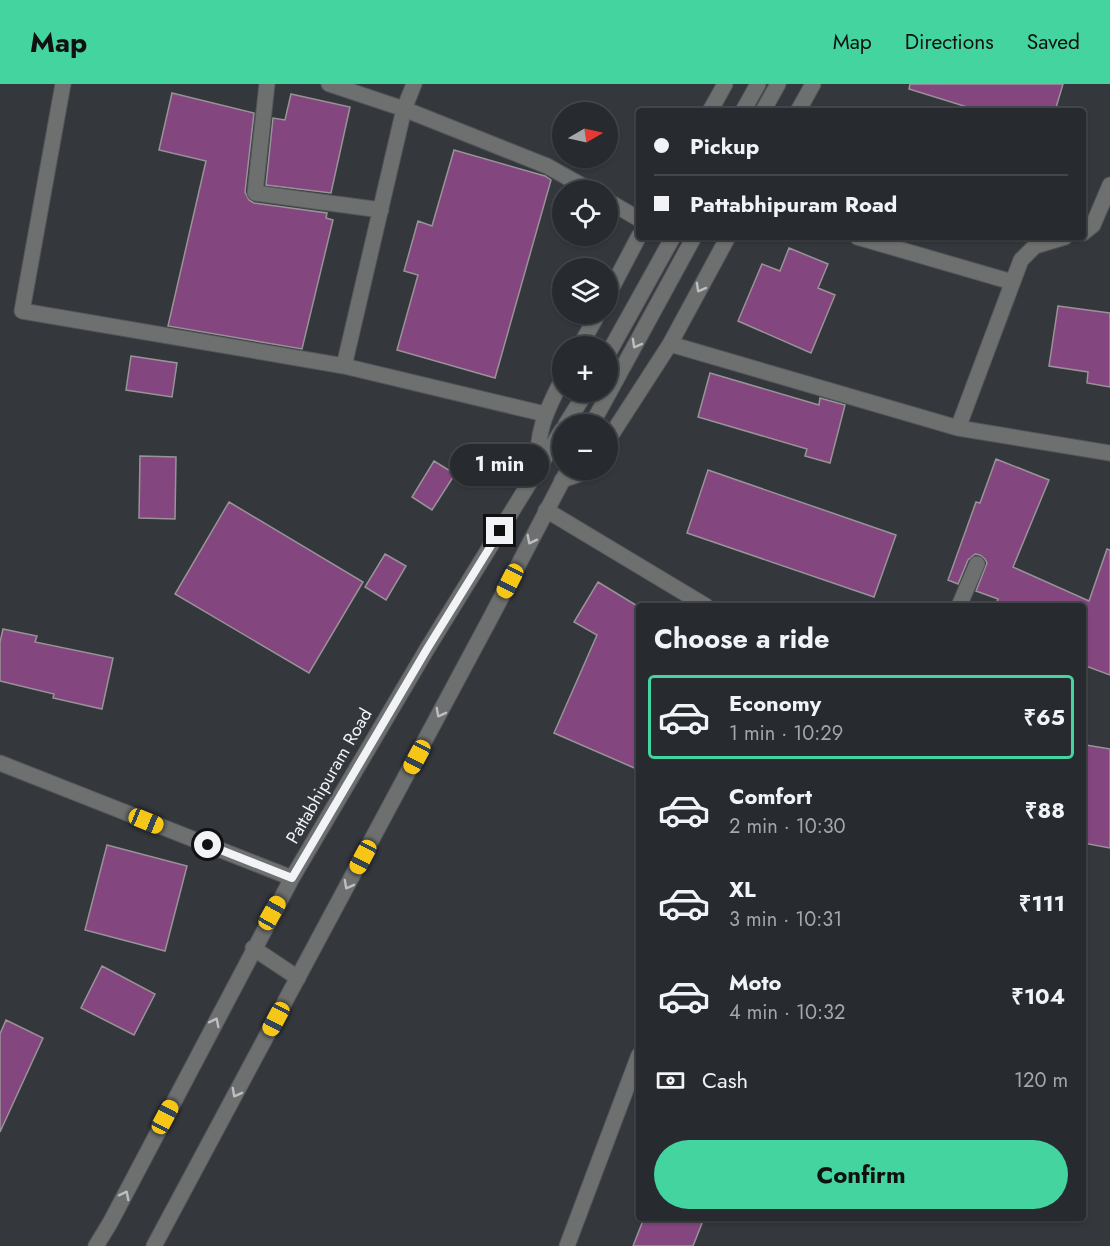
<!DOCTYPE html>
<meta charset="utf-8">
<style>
body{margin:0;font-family:Jost,sans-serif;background:#33363a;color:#f1f3f6;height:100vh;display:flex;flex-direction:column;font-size:22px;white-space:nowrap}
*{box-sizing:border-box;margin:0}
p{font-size:20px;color:#a4a7aa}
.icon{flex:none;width:33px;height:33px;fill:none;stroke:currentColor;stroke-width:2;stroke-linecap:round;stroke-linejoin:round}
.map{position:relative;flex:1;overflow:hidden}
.panel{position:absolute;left:636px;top:519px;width:450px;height:618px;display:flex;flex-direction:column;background:#272a2e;border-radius:6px;box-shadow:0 2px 4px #0004,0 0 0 2px #43464a}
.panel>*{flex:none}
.banner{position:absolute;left:636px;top:24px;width:450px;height:132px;border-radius:6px;box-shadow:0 2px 4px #0004,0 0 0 2px #43464a;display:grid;align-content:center;height:132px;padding:0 18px;background:#272a2e}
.needle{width:39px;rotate:81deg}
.controls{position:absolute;left:552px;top:18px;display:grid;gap:12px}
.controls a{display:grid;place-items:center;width:66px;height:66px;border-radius:50%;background:#272a2e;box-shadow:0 2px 4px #0004,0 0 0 2px #43464a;font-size:30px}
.end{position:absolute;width:27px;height:27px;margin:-14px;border:8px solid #f1f3f6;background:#111;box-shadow:0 0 0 3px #111}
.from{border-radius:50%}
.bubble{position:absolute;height:42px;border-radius:21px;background:#272a2e;box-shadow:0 2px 4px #0004,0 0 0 2px #43464a;font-size:20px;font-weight:700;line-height:42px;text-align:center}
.car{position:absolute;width:18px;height:36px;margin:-18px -9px;border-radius:8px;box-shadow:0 0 4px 2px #0007;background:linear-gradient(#f5c518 24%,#345 0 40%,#f5c518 0 76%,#345 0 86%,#f5c518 0)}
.banner b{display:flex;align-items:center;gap:21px;height:57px;font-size:22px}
.banner b+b{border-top:2px solid #43464a}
.banner i{width:15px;height:15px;background:#f1f3f6}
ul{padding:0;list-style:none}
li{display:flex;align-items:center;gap:18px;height:84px;margin:0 12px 9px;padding:0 6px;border:3px solid transparent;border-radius:6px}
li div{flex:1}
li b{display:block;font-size:22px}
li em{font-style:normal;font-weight:700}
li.current{border-color:#43d4a0}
li>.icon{width:54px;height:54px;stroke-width:1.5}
h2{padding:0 18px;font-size:27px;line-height:72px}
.pay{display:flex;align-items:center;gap:15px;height:66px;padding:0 18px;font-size:22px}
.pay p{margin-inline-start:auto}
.action{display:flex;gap:12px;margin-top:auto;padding:12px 18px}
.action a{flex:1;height:69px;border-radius:36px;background:#43d4a0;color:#111;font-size:24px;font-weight:700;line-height:69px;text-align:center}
header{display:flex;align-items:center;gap:36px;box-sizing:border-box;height:84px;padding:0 30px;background:#43d4a0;color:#111}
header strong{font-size:28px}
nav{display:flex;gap:33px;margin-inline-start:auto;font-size:21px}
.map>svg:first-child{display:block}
.building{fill:#84467f;stroke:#989397;stroke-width:1.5}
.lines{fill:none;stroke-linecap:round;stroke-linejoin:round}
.minor-casing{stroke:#52565b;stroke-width:17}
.tertiary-casing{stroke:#52565b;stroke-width:17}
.minor{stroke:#6d706e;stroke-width:15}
.tertiary{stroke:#6d706e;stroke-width:15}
.oneway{stroke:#bcbfc0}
.route{stroke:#f1f3f6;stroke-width:8}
.labels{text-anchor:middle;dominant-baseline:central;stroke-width:4.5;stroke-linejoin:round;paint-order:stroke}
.street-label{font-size:18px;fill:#f1f3f6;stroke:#34383d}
</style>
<header>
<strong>Map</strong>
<nav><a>Map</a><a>Directions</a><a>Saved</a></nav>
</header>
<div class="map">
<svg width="1110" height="1162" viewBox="0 0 1110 1162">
<rect width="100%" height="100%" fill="#34383d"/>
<!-- building -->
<path class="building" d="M910,0h153l-8,27h-75l-71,-22z
M172,9l82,20 -9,79 4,8 5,3 73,10 -1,5 7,2 -31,129 -134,-23 38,-165 -47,-11z
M291,10l59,13 -19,86 -65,-8 7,-67 12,2z
M454,66l91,26 6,4 -56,198 -98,-28 21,-75 -14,-4 14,-50 14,5z
M789,164l39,16 -10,24 17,7 -24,58 -73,-32 24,-57 18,7z
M1058,222l52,7v74l-23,-4 1,-11 -39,-6z
M131,272l46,7 -5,34 -46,-7z
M710,289l109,32 1,-7 25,7 -15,58 -25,-7 2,-7 -109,-32z
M140,372l36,1 -1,62 -36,-1z
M996,375l53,21 -36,87 76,34 18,-52 3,1v125l-27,-10v-59h-88l3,-7 -22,-8 11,-28 -2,-4 -5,-4 -5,-1 -7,6 -10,24 -10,-4 28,-78 4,1z
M434,377l21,13 -23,36 -20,-13z
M708,386l188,65 -22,62 -187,-64z
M229,418l134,80 -54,91 -134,-79z
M385,470l21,12 -20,34 -21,-13z
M598,498l41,25v163l-85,-37 43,-98 -23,-13z
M3,545l34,7 -2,6 78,16 -11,51 -49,-11 1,-4 -54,-13v-39z
M1086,661l24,4v99l-27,-5v-82z
M107,761l80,21 -22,85 -80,-21z
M102,882l53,28 -21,41 -53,-27z
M6,936l37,18 -43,94v-98z
M644,1134h60l-11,28h-60z"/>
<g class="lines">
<!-- minor casing -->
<g class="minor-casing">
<path id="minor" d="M63,0l-41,227 322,55 201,48
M267,0l-12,109 126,17
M329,0l75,25 143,57 43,24
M710,27l15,-27
M798,27l15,-27
M608,117l31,18
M1083,149l10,-8 17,-40
M857,153l155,45
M608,211l31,-59
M670,260l288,84 152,25
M580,262l18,-32
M344,282l60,-257 10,-25
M958,344l63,-168 14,-14 30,-9
M608,356l62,-96 58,-107
M537,388c0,-41 7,-57 25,-92
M562,396l18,-6 6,-4
M546,426l160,96
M959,522l18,-42
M0,679l292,115
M253,864l45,30
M567,1162l72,-191"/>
</g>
<!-- tertiary casing -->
<g class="tertiary-casing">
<path id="tertiary" d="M743,27l15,-27
M763,27l15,-27
M608,270l65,-117
M566,340l20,-32
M592,340l102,-187
M96,1162l14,-23 182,-345 135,-229 135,-219
M154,1162l337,-629 77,-147"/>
</g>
<!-- minor -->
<use href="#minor" class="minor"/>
<!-- tertiary -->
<use href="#tertiary" class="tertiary"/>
</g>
<!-- one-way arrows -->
<defs><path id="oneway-chevron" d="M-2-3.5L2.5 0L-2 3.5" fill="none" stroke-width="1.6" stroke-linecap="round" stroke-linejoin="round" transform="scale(1.5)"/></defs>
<g class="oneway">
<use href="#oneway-chevron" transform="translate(700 204) rotate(119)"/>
<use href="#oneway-chevron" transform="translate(636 260) rotate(119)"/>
<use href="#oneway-chevron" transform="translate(531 456) rotate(117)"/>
<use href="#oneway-chevron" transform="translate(440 629) rotate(118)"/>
<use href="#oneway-chevron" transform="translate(348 801) rotate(118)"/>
<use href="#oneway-chevron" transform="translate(215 938) rotate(-63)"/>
<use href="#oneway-chevron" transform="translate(236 1009) rotate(118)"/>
<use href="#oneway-chevron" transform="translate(125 1111) rotate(-63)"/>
</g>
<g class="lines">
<!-- route -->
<path class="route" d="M208,761l84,33 135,-229 73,-118"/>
</g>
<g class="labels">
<!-- street labels -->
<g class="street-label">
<text transform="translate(329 692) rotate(-60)">Pattabhipuram Road</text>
</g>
</g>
</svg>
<div class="controls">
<a><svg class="needle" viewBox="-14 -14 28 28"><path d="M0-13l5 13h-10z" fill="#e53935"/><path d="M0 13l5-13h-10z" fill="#a4a7aa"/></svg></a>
<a><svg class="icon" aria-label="locate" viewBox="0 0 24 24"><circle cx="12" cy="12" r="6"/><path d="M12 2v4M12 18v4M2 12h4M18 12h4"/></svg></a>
<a><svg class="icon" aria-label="layers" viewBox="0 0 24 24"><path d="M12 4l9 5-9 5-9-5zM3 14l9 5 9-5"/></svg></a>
<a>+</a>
<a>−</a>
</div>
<i class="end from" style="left:208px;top:761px"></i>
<i class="end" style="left:500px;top:447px"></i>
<div class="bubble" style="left:450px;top:360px;width:99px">1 min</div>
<i class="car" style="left:510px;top:497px;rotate:207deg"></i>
<i class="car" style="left:417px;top:673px;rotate:208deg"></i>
<i class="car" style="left:146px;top:737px;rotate:112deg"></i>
<i class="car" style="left:363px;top:773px;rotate:208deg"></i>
<i class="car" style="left:272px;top:829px;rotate:29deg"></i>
<i class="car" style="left:276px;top:935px;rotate:208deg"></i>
<i class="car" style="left:165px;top:1033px;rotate:28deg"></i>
<div class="banner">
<b><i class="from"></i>Pickup</b>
<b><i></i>Pattabhipuram Road</b>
</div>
<section class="panel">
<h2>Choose a ride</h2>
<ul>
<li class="current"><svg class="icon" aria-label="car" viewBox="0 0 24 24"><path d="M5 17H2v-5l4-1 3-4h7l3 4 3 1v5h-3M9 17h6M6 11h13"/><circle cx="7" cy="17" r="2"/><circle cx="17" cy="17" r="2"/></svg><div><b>Economy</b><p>1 min · 10:29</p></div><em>₹65</em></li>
<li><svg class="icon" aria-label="car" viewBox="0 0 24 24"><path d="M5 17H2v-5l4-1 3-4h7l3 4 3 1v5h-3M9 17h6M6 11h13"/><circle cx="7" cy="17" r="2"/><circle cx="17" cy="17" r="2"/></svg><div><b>Comfort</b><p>2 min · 10:30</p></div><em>₹88</em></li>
<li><svg class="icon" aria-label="car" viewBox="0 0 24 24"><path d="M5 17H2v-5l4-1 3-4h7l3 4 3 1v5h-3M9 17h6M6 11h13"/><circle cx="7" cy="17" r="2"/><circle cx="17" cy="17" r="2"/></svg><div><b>XL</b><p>3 min · 10:31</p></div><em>₹111</em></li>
<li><svg class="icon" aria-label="car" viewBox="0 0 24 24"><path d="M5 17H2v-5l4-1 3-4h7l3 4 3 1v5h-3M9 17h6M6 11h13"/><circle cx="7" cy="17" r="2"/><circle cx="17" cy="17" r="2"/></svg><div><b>Moto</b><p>4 min · 10:32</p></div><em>₹104</em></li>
</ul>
<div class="pay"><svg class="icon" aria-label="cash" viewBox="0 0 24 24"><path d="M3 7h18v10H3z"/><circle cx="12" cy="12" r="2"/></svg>Cash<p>120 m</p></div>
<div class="action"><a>Confirm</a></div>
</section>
</div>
